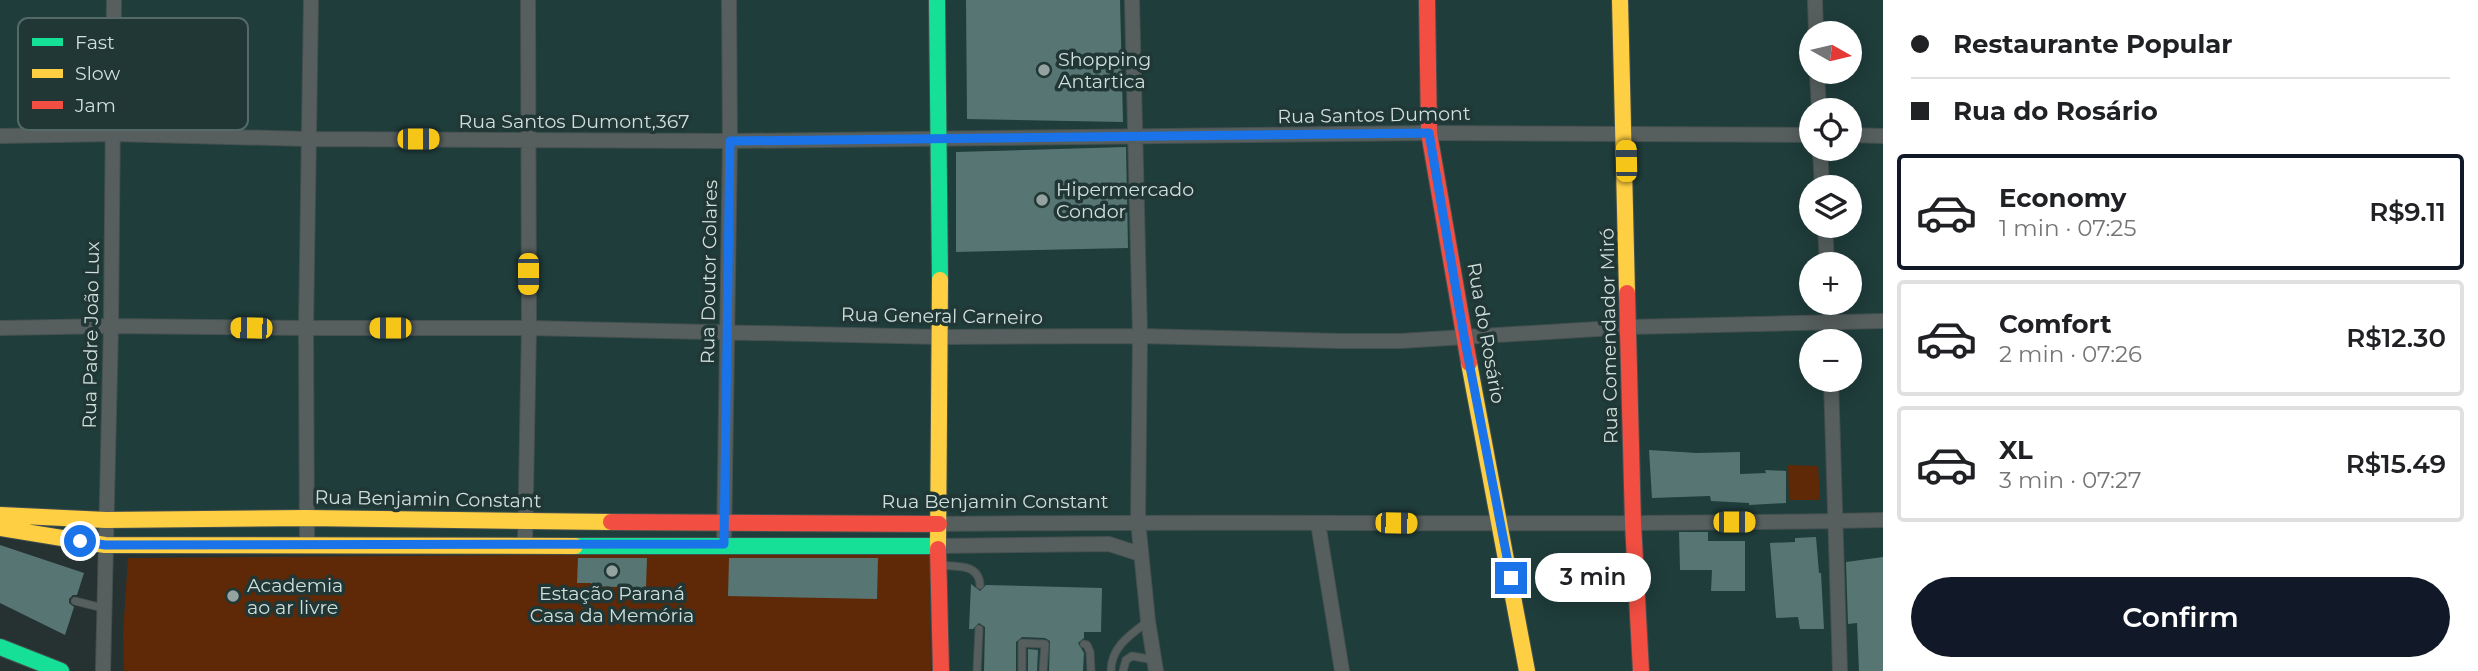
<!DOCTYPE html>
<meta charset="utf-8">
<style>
body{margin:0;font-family:Montserrat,sans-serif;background:#f6f6f6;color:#202124;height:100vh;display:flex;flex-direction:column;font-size:26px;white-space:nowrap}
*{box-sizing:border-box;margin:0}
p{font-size:23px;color:#757577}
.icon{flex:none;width:38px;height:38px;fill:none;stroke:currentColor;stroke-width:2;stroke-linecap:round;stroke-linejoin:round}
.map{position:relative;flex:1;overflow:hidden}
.panel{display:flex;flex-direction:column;background:#fff;width:595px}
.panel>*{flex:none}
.guide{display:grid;align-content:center;height:154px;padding:0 28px;background:#fff}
.needle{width:46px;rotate:98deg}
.buttons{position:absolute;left:1799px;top:21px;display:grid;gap:14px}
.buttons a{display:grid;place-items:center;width:63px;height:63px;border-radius:50%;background:#fff;box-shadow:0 4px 18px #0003;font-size:35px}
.end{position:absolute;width:32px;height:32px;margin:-16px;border:9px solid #1a73e8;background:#fff;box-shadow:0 0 0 4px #fff}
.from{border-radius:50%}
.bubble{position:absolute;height:49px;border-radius:24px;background:#fff;box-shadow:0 4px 18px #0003;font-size:23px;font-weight:600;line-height:49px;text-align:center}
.car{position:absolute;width:21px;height:42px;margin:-21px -10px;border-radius:9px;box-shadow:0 0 5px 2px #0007;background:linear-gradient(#f5c518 24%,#345 0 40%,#f5c518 0 76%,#345 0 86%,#f5c518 0)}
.guide b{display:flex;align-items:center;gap:24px;height:66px;font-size:26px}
.guide b+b{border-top:2px solid #e0e0e0}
.guide i{width:18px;height:18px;background:#202124}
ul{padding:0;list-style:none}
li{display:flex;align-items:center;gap:21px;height:116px;margin:0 14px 10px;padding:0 14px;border:4px solid #e0e0e0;border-radius:7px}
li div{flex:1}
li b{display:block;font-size:26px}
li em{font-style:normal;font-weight:600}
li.active{border-color:#111827}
li>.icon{width:63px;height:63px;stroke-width:1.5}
.cta{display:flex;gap:14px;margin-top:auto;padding:14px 28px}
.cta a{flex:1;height:80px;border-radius:42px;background:#111827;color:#fff;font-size:28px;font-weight:600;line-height:80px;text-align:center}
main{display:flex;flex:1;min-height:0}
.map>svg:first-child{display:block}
.built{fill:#1f3d3b;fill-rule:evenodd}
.green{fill:#5f2907}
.building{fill:#577572}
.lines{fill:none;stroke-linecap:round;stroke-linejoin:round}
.lane-casing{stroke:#44504f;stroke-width:9}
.street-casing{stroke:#44504f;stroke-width:16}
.fast-casing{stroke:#44504f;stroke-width:18}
.slow-casing{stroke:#44504f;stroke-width:18}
.jam-casing{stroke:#44504f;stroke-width:18}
.lane{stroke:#565f5e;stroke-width:7}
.street{stroke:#565f5e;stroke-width:14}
.fast{stroke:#16e098;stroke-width:16}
.slow{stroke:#ffcf43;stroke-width:16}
.jam{stroke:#f24e42;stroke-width:16}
.route{stroke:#1a73e8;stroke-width:9}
.poi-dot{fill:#94a2a0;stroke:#203735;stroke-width:2.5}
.labels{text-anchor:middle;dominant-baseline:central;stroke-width:7;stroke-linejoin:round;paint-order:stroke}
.poi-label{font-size:19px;fill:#d0dedc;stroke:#203735;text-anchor:start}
.street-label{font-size:19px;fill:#d0dedc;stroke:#203735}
.key{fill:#203735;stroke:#556967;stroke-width:2}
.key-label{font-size:19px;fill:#d0dedc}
</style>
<main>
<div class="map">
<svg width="1883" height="671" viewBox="0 0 1883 671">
<rect width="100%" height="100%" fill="#253231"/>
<!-- built -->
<path class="built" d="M0,0h1883v671h-947v-33l-412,-90 -524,-15zM1811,33h39v39h-39zM1811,110h39v39h-39zM1811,187h39v39h-39zM1811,264h39v39h-39zM1811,341h39v39h-39z"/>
<!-- green -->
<path class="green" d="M1788,465l30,1 2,34h-31z
M529,555h400l2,116h-807l-1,-36 5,-77z"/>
<!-- building -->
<path class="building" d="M966,0h154l3,122 -156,-3z
M1126,147l2,101 -172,4v-100z
M1649,450l48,3 43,-1v22l26,-1 -1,-3 21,1v32l-37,2v-2l-38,-2 -1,-5 -58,2z
M1679,532h29v9h37v50h-34l1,-21h-32z
M1816,537l3,36h2l3,56h-24l-2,-12 -22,1 -6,-75 25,-1v-4z
M0,545l84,28 -7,22h-4l-4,4v4l5,4 -9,28 -65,-32z
M1883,557v114h-24l-2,-48 -9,1 -2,-62z
M578,558h69l-1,30 -55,-2v-3h-14z
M729,558h149l-1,41 -149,-3z
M971,584l9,7 6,-6 116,3 -1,44h-17v6l-6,5 6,10 -1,18h-34l1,-30 -5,-3 -23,-1 -6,5v29h-32l1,-44 -6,-4 -6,6h-4z
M1028,649l10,1 -1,21h-9z"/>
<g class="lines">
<!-- lane casing -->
<g class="lane-casing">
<path id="lane" d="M939,565c17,2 40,-2 41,20
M75,601l28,7
M1084,644l3,1 3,7 1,19
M977,671l2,-42
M1022,671v-28l23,1 -2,27
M1111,671c0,-24 19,-36 36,-49
M1123,671l3,-11 6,-4 22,4"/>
</g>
<!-- street casing -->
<g class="street-casing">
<path id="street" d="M1132,0l8,336 -2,185 10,100 8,50
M1815,0l1,33
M1817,72l2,38
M1850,135l33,1
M0,136l113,-2 195,5 422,2 699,-8 382,2
M1820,149l2,38
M1825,226l2,38
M1829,303l1,38
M0,328l111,-2 195,2h223l412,9 199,-1 200,5h60l230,-14 253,-6
M1831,380l9,291
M1318,523l24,148
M939,524c315,-4 629,3 944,-4
M307,544l-1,-216 5,-328
M525,544l4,-216 -1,-328
M724,544l6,-403 -1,-141
M938,546l171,-2 31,10
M103,671l8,-345 3,-326"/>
</g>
<!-- fast casing -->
<g class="fast-casing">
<path id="fast" d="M937,0l3,280
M575,546h363
M0,647l61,24"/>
</g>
<!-- slow casing -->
<g class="slow-casing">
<path id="slow" d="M1620,0l7,293
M1469,363l58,308
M0,515l106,5 200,-2 305,4
M0,528l105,17 470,1
M938,549l2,-269"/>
</g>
<!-- jam casing -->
<g class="jam-casing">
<path id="jam" d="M1427,0l2,133 40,230
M1627,293l6,230 8,148
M611,522l328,2
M938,549l3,122"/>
</g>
<!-- lane -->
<use href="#lane" class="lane"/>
<!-- street -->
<use href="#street" class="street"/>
<!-- fast -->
<use href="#fast" class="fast"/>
<!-- slow -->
<use href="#slow" class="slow"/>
<!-- jam -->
<use href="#jam" class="jam"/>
</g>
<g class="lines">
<!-- route -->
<path class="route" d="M80,541l25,4 619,-1 6,-403 699,-8 35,203 47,242"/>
</g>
<!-- markers -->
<g class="poi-dot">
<circle cx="1044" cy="70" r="7"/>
<circle cx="1042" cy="200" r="7"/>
<circle cx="612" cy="571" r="7"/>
<circle cx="233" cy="596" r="7"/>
</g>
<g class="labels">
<!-- poi labels -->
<g class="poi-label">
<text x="1058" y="59">Shopping<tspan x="1058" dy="22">Antartica</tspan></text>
<text x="1056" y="189">Hipermercado<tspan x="1056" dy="22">Condor</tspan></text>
<text x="247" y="585">Academia<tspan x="247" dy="22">ao ar livre</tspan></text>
<text x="612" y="593" text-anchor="middle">Estação Paraná<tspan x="612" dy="22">Casa da Memória</tspan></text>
</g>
<!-- street labels -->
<g class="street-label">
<text transform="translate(1374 115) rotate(-1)">Rua Santos Dumont</text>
<text x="574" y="121">Rua Santos Dumont,367</text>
<text transform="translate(709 272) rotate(-89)">Rua Doutor Colares</text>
<text transform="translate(942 316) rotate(1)">Rua General Carneiro</text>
<text transform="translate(1486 333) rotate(80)">Rua do Rosário</text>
<text transform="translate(91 335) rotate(-89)">Rua Padre João Lux</text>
<text transform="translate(1609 336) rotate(-91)">Rua Comendador Miró</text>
<text transform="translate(428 499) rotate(1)">Rua Benjamin Constant</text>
<text x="995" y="501">Rua Benjamin Constant</text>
</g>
</g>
<!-- legend -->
<rect x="18" y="18" width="230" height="112" rx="10" class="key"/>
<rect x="32" y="38" width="31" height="8" fill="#16e098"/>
<rect x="32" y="69" width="31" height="9" fill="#ffcf43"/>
<rect x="32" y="101" width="31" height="8" fill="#f24e42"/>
<g class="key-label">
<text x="75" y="49">Fast</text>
<text x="75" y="80">Slow</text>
<text x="75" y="112">Jam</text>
</g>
</svg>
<div class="buttons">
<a><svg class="needle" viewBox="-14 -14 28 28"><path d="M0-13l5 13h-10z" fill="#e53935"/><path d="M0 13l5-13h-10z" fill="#757577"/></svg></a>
<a><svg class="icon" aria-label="locate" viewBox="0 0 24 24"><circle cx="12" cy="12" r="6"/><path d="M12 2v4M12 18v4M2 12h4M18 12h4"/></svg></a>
<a><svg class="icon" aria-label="layers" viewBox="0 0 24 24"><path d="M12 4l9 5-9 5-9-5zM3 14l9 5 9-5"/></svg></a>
<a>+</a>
<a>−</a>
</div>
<i class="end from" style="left:80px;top:541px"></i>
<i class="end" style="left:1511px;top:578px"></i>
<div class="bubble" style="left:1535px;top:553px;width:116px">3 min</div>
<i class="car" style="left:418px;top:139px;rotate:90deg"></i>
<i class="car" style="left:1626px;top:161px;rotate:359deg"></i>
<i class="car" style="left:528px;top:274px;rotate:180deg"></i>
<i class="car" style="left:251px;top:328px;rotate:271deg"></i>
<i class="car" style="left:390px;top:328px;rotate:270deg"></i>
<i class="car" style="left:1734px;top:522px;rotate:90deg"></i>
<i class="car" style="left:1396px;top:523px;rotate:91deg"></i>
</div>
<section class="panel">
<div class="guide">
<b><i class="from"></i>Restaurante Popular</b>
<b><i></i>Rua do Rosário</b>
</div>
<ul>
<li class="active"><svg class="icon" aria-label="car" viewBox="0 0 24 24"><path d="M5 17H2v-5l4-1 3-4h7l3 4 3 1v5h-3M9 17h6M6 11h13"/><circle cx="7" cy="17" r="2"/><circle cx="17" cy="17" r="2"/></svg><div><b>Economy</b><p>1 min · 07:25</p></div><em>R$9.11</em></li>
<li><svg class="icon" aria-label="car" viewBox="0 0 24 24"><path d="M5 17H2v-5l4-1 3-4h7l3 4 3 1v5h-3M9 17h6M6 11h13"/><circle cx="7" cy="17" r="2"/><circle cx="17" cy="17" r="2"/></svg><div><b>Comfort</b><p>2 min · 07:26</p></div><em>R$12.30</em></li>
<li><svg class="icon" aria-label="car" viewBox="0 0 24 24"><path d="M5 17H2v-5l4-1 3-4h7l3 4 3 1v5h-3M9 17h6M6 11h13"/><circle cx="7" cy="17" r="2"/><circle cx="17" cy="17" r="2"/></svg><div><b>XL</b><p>3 min · 07:27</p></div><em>R$15.49</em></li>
</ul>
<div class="cta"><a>Confirm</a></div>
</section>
</main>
